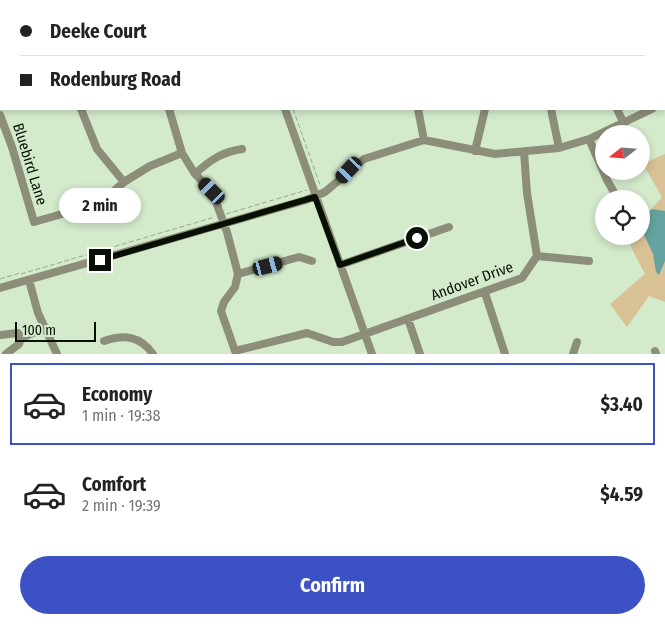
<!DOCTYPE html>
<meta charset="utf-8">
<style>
body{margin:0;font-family:"Fira Sans Condensed",sans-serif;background:#f2f2f2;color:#222;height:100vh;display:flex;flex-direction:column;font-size:19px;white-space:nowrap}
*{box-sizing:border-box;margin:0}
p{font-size:16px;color:#767676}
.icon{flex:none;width:28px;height:28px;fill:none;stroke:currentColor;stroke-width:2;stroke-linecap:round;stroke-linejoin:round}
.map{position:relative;height:354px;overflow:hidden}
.panel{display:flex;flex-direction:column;background:#fff;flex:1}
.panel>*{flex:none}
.banner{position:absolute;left:0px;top:0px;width:665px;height:110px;box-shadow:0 2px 8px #0003;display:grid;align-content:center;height:110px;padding:0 20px;background:#fff}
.needle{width:32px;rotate:253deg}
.tools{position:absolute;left:595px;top:125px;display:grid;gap:10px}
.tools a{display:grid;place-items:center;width:55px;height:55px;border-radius:50%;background:#fff;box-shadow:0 2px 8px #0003;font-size:25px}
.scale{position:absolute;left:15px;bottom:12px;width:81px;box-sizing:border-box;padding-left:5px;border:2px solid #081006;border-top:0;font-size:14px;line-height:18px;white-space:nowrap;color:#081006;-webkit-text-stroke:4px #d3eacb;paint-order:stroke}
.end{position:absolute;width:22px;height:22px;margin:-11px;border:6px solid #081006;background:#fff;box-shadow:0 0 0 2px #fff}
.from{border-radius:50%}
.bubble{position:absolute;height:35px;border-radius:18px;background:#fff;box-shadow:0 2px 8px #0003;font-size:16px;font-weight:700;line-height:35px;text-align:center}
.car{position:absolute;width:15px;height:30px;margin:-15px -8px;border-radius:6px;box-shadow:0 0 4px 1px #0007;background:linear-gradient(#222 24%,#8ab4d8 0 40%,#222 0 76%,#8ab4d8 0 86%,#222 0)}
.banner b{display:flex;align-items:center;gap:18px;height:48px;font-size:19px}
.banner b+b{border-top:1px solid #e0e0e0}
.banner i{width:12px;height:12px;background:#222}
ul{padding:9px 0 0;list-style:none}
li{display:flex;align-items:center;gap:15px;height:82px;margin:0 10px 8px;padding:0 10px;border:2px solid transparent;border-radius:0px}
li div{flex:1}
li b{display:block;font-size:19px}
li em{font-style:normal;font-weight:700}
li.current{border-color:#3b51c4}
li>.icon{width:45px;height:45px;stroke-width:1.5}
.button{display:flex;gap:10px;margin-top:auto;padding:10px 20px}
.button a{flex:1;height:58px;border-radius:30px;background:#3b51c4;color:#fff;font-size:20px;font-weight:700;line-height:58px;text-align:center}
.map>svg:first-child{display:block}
.green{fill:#d8c195}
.water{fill:#64a39f}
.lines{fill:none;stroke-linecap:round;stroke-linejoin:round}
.path{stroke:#96a890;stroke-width:1;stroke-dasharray:5 2.5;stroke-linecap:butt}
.minor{stroke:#8c8e79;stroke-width:8}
.route{stroke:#081006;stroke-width:6}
.labels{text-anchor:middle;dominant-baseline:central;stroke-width:4;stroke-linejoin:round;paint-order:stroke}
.street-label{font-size:15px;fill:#081006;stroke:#d3eacb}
</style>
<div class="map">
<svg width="665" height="354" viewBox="0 0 665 354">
<rect width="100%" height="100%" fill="#d3eacb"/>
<!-- green -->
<path class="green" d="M665,154v148l-16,-6 -22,31 -17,-23 35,-30 -14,-27v-11h10v-15l21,-24 -19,-33z"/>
<!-- water -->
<path class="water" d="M0,0h102l-101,1 -1,64z
M652,209l13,2v50l-6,14 -3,-3 -3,-18 -12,-26 3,-13z"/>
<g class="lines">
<!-- path -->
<path class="path" d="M293,109l27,76
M226,214l81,-24
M21,274l194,-57
M0,279l20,-6"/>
<!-- minor -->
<path class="minor" d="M189,0l1,1
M248,0l1,1
M298,0v1
M119,1v-1
M391,1v-1
M597,1l1,-1
M664,21l1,-2
M0,78h1
M664,103l1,-1
M81,109l16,40 27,33
M169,109l13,44 13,21 17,17 15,41 11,42 -3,13 -11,15 -3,9 14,40 72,-18 26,9h9l180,-64 15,-22 -10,-63 -3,-41
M285,109l87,245
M418,109l6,31
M551,109l8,39
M617,109l7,15
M0,115l12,32 22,75 66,-19 24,-21 26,-16 32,-13
M589,139l18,41 11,19
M475,151l10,-42
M195,174c15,-14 27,-22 47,-25
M537,256l52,5
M340,265l109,-38
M238,274l61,-17 13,4
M29,280l9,33 19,41
M0,288l306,-88 19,-8 39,-33 60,-19 71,14 64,-6 30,-9 63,-30
M485,293l20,61
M408,319l12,35
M0,335l18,-2 3,5
M104,341c20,-7 36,-5 49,13
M655,351l1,3
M6,354l13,-10 2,-6 24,-10
M573,354l4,-12"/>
</g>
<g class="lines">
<!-- route -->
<path class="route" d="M100,260l215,-63 25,68 77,-27"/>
</g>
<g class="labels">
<!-- street labels -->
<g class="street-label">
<text transform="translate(30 164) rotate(73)">Bluebird Lane</text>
<text transform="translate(472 281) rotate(-20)">Andover Drive</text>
</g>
</g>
</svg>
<div class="tools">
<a><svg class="needle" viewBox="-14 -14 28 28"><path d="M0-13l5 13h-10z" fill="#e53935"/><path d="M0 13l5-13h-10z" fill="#767676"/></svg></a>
<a><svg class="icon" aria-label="locate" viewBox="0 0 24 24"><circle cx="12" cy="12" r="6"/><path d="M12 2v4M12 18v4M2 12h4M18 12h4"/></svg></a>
</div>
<div class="scale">100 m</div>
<i class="end from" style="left:417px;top:238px"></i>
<i class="end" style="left:100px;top:260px"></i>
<div class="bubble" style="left:59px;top:188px;width:82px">2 min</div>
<i class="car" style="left:349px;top:170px;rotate:223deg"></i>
<i class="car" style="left:212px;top:191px;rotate:315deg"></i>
<i class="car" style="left:268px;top:266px;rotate:75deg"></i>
<div class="banner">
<b><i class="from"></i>Deeke Court</b>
<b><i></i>Rodenburg Road</b>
</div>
</div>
<section class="panel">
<ul>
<li class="current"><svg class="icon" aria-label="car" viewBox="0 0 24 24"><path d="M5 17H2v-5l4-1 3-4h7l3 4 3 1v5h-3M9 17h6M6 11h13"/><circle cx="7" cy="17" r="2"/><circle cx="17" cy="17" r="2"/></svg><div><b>Economy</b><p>1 min · 19:38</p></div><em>$3.40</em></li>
<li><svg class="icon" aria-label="car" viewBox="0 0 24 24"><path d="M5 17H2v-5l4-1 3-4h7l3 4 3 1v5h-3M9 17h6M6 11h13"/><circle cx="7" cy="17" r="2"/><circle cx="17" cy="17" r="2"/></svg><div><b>Comfort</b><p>2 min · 19:39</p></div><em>$4.59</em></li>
</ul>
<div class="button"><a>Confirm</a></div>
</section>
